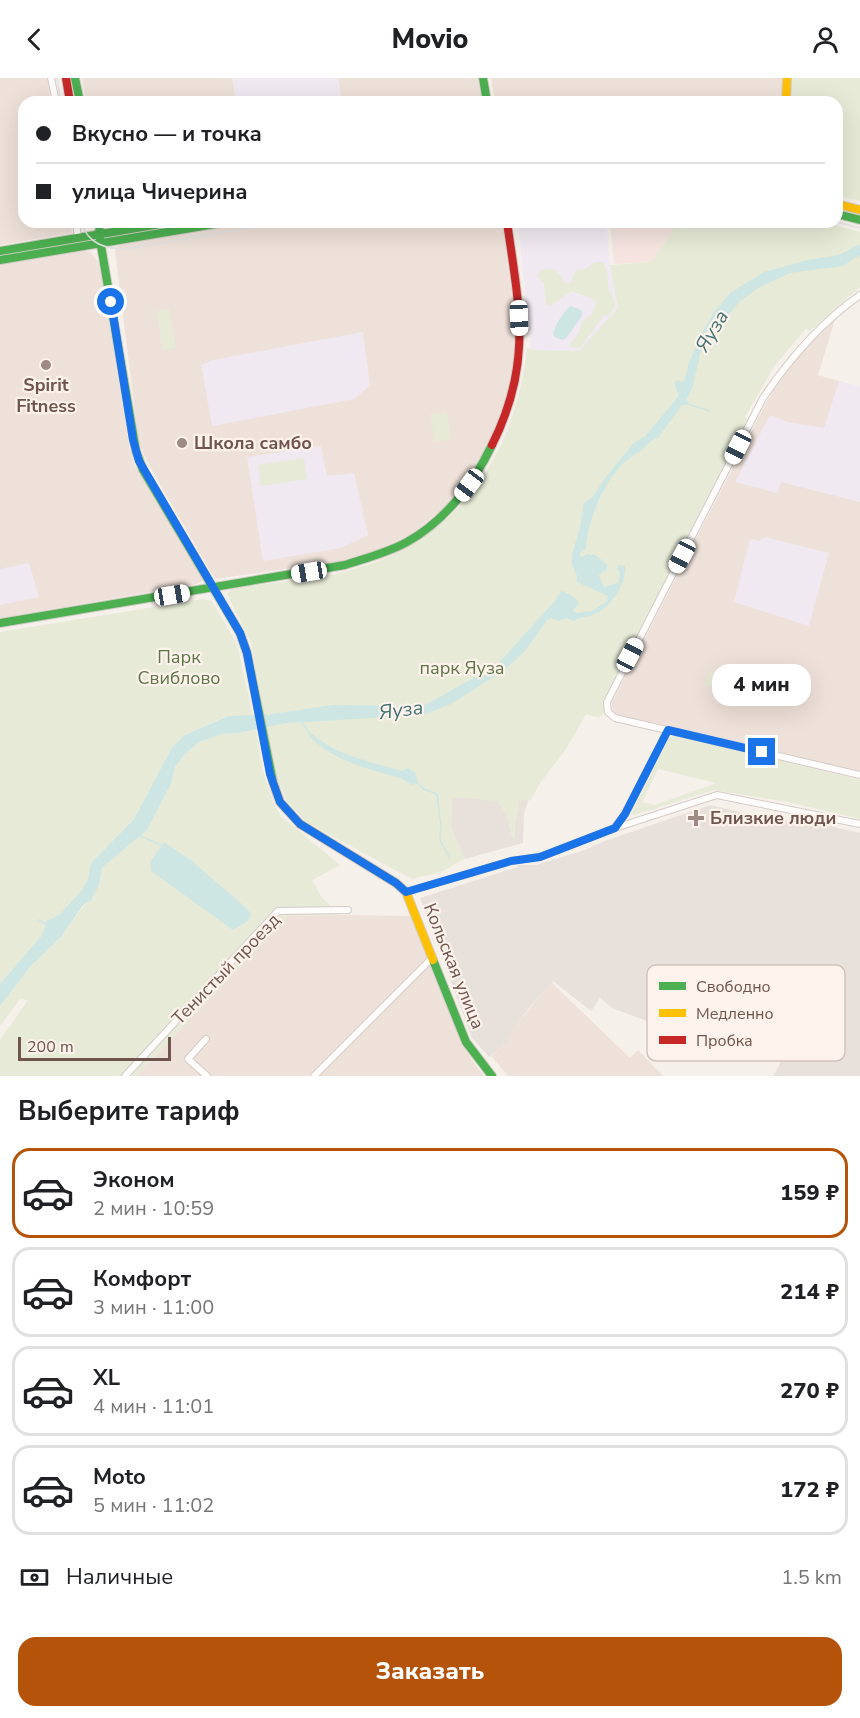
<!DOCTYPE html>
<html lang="ru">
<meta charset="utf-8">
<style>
body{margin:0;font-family:"Nunito Sans",sans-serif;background:#f6f6f6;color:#202124;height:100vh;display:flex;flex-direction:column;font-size:22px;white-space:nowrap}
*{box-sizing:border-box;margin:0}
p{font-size:20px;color:#757577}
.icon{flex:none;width:33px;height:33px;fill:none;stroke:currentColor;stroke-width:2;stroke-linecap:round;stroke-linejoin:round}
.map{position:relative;height:998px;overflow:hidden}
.drawer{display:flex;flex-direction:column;background:#fff;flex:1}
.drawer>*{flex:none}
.hud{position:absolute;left:18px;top:18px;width:825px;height:132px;border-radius:18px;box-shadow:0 6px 24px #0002;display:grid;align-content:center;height:132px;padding:0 18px;background:#fff}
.scale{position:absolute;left:18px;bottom:15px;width:153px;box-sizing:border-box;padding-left:6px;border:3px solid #70544e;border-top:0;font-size:16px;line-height:21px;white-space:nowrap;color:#70544e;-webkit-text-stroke:4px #fdf3ec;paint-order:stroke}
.end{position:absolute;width:27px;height:27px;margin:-14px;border:8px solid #1a73e8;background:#fff;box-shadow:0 0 0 3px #fff}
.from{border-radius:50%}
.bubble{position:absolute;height:42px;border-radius:18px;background:#fff;box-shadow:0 6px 24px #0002;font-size:20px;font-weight:800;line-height:42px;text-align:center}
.car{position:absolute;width:18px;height:36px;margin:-18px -9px;border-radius:8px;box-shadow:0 0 4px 2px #0007;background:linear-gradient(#fff 24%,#345 0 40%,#fff 0 76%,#345 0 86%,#fff 0)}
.hud b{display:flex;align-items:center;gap:21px;height:57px;font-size:22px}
.hud b+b{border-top:2px solid #e0e0e0}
.hud i{width:15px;height:15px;background:#202124}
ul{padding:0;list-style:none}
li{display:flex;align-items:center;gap:18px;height:90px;margin:0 12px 9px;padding:0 6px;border:3px solid #e0e0e0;border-radius:18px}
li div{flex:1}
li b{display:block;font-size:22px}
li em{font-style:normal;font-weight:800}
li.on{border-color:#b45309}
li>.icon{width:54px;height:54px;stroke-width:1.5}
h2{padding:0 18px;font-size:27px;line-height:72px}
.pay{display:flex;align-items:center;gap:15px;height:66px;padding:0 18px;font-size:22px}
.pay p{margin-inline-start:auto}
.primary-button{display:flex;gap:12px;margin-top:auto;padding:12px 18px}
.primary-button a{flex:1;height:69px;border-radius:18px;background:#b45309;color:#fff;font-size:24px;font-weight:800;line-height:69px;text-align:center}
header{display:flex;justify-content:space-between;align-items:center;height:78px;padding:0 18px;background:#fff;font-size:27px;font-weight:800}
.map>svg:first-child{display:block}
.residential{fill:#eee1d9}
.commercial{fill:#f5e4df}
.industrial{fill:#e7e0db}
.education{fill:#f0e9f1}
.green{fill:#e6ead6;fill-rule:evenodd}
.water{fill:#cee6e3}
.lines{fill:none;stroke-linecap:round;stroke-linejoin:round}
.stream{stroke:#cee6e3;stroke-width:1.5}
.street-casing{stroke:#d4cbc8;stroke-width:8}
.fast-casing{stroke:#d4cbc7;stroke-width:10}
.slow-casing{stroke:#d4cbc7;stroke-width:10}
.jam-casing{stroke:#d4cbc7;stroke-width:10}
.street{stroke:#fefdfc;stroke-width:6}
.fast{stroke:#4caf50;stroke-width:8}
.slow{stroke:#ffc107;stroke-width:8}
.jam{stroke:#c62828;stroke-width:8}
.tram{stroke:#e3e2e4;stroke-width:1.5}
.route{stroke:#1a73e8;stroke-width:8}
.poi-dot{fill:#9f8b85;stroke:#fdf3ec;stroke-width:2}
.labels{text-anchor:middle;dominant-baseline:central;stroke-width:4.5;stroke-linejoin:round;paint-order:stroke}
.poi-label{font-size:18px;font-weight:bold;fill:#70544e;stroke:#fdf3ec;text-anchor:start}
.park-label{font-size:18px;fill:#5d7547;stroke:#fdf3ec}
.street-label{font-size:18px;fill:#70544e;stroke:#fdf3ec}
.water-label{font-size:20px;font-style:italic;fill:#437474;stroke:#fdf3ec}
.key{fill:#fdf3ec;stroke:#d3c3bd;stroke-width:1.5}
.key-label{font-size:16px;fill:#70544e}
</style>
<header><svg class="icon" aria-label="back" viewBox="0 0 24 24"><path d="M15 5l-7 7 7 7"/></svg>Movio<svg class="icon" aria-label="person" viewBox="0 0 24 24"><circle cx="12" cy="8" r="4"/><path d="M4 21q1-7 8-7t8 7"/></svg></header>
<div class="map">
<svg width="860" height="998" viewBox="0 0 860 998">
<rect width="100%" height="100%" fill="#f6f0ea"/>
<!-- residential -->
<path class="residential" d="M0,0h47l4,24h-27v120h46l2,11 -72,12z
M82,0h396l4,24h-396z
M491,0h292l-2,24h-286z
M250,144h252l13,96 1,39 -6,27 -21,62 -14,24 -23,31 -40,33 -34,15 -35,12 -128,18 -65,-112 -11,-23 -24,-193 5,-8z
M82,173l8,1 5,5 5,9 30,184 5,16 70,111 -4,5 -4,2 -197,34v-354z
M835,242l-17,55 42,12v385l-245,-58 -3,-6v-6l156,-303 15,-23 23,-28z
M340,837l72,1 47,121 13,23 12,16h-348l152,-160z
M551,904l79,76 8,-8 25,26h-155l-17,-20 18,-15 -3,-3z"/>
<!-- commercial -->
<path class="commercial" d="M610,144h69l-28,40 -37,2z"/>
<!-- industrial -->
<path class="industrial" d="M452,720h20l28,4 29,-3 -5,14 -1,30 -58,16 -14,-31z
M710,727l68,16 26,-1 56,13v243h-87l9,-16 -20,-9 1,-2 -9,-5 2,-3 -4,-3 -2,4 -18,-9 -82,-11 -38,-14 -12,-10 -9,13 -38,-30 -24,27 -22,30 2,3 -20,16 -17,-19 -52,-140 98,-31v-2h18l49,-15 17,-8z"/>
<!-- education -->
<path class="education" d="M232,0h106l4,24h-106z
M518,144h88l4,43 9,43 -40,43 -48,-1z
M363,254l7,53 -16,14 -142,27 -11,-61 12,-5z
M839,303l21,6v115l-79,-20 -4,11 -42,-11 35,-67 17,7 37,6z
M321,368l6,30 27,-3 14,62 -27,13 -78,13 -16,-104z
M765,459l64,16 -20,73 -75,-24 16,-63 10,2z
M29,485l10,34 -39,8v-36z"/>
<!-- green -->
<path class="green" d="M791,0h69v123l-23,-6v-30l3,-25 -3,-1v-37h-48z
M679,144h143l38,10v55l-50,44 -4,-2 -31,36 -30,52 4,2 -146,282 1,12 -5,5 -13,-4 -20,35 -26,34 -9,17 -13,1 2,4 -5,18v18l-3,-4 -6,-22 -8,-13 -26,-4h-20l-1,30 14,31c-9,3 -15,9 -22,12 -10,4 -21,5 -31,8l-106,-57 -20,-22 -11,-28 -24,-130 -24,-48 4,-5c26,-4 51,-7 77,-11 13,-2 28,-3 40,-7 108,-29 167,-114 179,-223h4v2l48,1 39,-43 -8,-43 41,-3z
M598,184l5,1 3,4 3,24 6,10v6l-6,8h-5l-24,33 -10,-1 -1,-2 10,-13 4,-12 9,-6 4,-12c-5,-6 -16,-7 -24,-11l-22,15 -4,-2 -2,-21 -7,-7c2,-8 9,-7 16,-7l7,6 6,9 5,-2 5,-12 10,-1 7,-6z
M169,231l7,39 -13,2 -7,-39z
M447,334l5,27 -17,3 -5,-28z
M304,380l3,21 -46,7 -3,-21z
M204,521l5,1 4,3 24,41 16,72h-26l-44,20 -12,13 -37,70 -43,44 -3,16 -6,11 -23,25 -12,7 -5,13 -42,49v-352z
M709,593l24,7 -4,14 -24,-8z
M256,651l6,40 12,35 7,12 59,49 -28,15 10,18 18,17 -52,1 -152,160h-136v-36l26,-37 1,-3 -7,-1 -20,27v-20l30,-39 31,-30 38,-52 3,-17 45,-38 24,-46 4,-17 9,-12 15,-13 23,-8 16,-1z
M676,657l184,45v39l-72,-17 -74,-12 -80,25 -3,-1 38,-76zM658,691l58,14h1l-62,22 -13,-3z"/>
<!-- water -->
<path class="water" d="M860,166v11l-17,11 -53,7 -30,14 -20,14 -26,31 -14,22 -7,32 -7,14 3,2 -2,3h-5l-24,33c-9,2 -12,10 -19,14 -30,15 -51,64 -53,96l-7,6 3,3 5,-3 9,1 11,10v4l-8,6 5,12 14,-4 2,-10 -3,-6 2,-2 6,1c2,18 -16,44 -33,49 -8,3 -10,1 -18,6l-9,-3 -6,3 -8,-3 -4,2 -22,31 -22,20 -52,33 -28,11 -136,8 -49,10 -16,1 -23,8 -15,13 -9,12 -4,17 -24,46 -45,38 -3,17 -8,15 -7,4 -23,33 -31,30 -30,39v-22l42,-49 5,-14 12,-6 23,-25 6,-11 3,-16 43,-44 37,-70 12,-13 45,-20 37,-1 68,-10 85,1 9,-2 70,-39 57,-63 7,-11c7,2 15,6 18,13l-6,6 3,3 16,-2 15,-10 1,-5 -31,-14v-6l-5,-12v-9l9,-32 2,-18 3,-4 6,-3 13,-20 29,-35 11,-7 34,-40 -5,-13 3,-3 7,2 5,-20 14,-31 11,-19 16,-19 34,-21 44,-12 31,-5z
M570,228l7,2 5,3v5l-16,22 -3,2 -7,-2 -3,-4c3,-12 9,-19 17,-28z
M311,655c23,22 61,29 91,38l6,-3 7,4 3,10 -6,3c-12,-9 -25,-10 -40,-15 -21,-6 -49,-18 -63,-34z
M164,764l28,19 53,46 6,7 -3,7 -15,9 -82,-59 -1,-9z"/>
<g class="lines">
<!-- stream -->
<path class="stream" d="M688,326l22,7
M301,643l9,13
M417,705l7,6 13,5 4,33 -1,13 9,17
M140,758l21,9
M39,842l7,4"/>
<!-- street casing -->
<g class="street-casing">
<path id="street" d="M51,0l5,24
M76,144l2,16
M860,217c-40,28 -70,63 -97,103l-156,304 1,10 7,6 245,57
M615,749l10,-13 43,-84
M406,814l105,-31 29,-4 75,-29 102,-33 143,29
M206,961l-18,20 19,17
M125,998l153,-165 70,-1
M314,998l119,-119"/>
</g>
<!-- fast casing -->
<g class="fast-casing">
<path id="fast" d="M75,0l5,24
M483,0l4,24
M837,136l23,6
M100,144l-1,12 37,217 7,19 97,163 7,20 26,129
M0,173l172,-29
M0,182l227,-38
M0,545l345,-58c21,-7 42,-12 62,-23 38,-21 67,-59 85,-97
M433,882l33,82 26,34"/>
</g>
<!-- slow casing -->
<g class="slow-casing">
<path id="slow" d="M786,24l1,-24
M837,126l23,6
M273,704l7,20 20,22 96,59 10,9 27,68"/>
</g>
<!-- jam casing -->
<g class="jam-casing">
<path id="jam" d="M66,0l4,24
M492,367c41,-82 27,-138 15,-223"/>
</g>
<!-- street -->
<use href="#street" class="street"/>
<!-- fast -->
<use href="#fast" class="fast"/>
<!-- slow -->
<use href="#slow" class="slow"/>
<!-- jam -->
<use href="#jam" class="jam"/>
<!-- tram -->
<path class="tram" d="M57,0l4,24
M81,144c7,22 24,27 45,27l159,-27
M837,144l23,6"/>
</g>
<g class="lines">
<!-- route -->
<path class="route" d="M111,224l22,138 6,21 101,172 7,20 23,121 10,28 20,22 96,59 10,9 105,-31 29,-4 75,-29 10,-14 43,-84 94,22"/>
</g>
<!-- markers -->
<g class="poi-dot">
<circle cx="46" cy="287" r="6"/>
<circle cx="182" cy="365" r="6"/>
<path d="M693 731h6v6h6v6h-6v6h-6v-6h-6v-6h6z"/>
</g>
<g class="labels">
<!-- poi labels -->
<g class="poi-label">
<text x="46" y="307" text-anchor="middle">Spirit<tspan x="46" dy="21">Fitness</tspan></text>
<text x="194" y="365">Школа самбо</text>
<text x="710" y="740">Близкие люди</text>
</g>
<!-- park labels -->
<g class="park-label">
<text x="179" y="579">Парк<tspan x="179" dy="21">Свиблово</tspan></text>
<text x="462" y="590">парк Яуза</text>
</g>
<!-- street labels -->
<g class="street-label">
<text transform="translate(454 888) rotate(68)">Кольская улица</text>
<text transform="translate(226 891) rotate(-46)">Тенистый проезд</text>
</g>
<!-- water labels -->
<g class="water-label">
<text transform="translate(712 253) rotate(-59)">Яуза</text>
<text transform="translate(401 632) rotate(-7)">Яуза</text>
</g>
</g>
<!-- legend -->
<rect x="647" y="887" width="198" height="96" rx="9" class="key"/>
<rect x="659" y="904" width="27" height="8" fill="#4caf50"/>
<rect x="659" y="931" width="27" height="8" fill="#ffc107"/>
<rect x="659" y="958" width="27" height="8" fill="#c62828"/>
<g class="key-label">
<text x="696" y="914">Свободно</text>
<text x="696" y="941">Медленно</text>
<text x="696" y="968">Пробка</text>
</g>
</svg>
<div class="scale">200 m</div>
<i class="end from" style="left:111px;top:224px"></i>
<i class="end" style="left:762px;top:674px"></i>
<div class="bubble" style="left:712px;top:586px;width:99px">4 мин</div>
<i class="car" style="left:519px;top:240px;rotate:178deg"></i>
<i class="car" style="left:738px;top:369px;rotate:207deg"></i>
<i class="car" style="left:469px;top:407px;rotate:217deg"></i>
<i class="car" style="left:682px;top:478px;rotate:208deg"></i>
<i class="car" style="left:309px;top:494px;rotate:261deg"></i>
<i class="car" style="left:172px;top:517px;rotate:81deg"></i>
<i class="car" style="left:630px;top:577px;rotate:28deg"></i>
<div class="hud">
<b><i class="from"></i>Вкусно — и точка</b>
<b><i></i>улица Чичерина</b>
</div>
</div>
<section class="drawer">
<h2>Выберите тариф</h2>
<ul>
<li class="on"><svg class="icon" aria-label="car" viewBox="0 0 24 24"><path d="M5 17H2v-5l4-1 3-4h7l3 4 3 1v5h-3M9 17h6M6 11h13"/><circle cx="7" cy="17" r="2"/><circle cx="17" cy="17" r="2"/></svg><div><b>Эконом</b><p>2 мин · 10:59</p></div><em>159 ₽</em></li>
<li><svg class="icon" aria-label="car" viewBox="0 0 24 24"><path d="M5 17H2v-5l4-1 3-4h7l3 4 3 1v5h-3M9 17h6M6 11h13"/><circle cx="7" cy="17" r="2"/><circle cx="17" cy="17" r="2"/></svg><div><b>Комфорт</b><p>3 мин · 11:00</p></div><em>214 ₽</em></li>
<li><svg class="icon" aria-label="car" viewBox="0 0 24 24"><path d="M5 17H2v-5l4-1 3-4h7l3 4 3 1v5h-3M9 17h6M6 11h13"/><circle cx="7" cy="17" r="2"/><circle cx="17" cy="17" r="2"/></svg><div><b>XL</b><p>4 мин · 11:01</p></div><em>270 ₽</em></li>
<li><svg class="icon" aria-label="car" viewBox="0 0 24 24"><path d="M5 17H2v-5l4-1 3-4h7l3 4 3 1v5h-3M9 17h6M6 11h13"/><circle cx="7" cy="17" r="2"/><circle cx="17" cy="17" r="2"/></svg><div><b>Moto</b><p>5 мин · 11:02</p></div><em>172 ₽</em></li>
</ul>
<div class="pay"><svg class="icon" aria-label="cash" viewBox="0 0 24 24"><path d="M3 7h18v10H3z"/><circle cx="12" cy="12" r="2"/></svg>Наличные<p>1.5 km</p></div>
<div class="primary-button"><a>Заказать</a></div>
</section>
